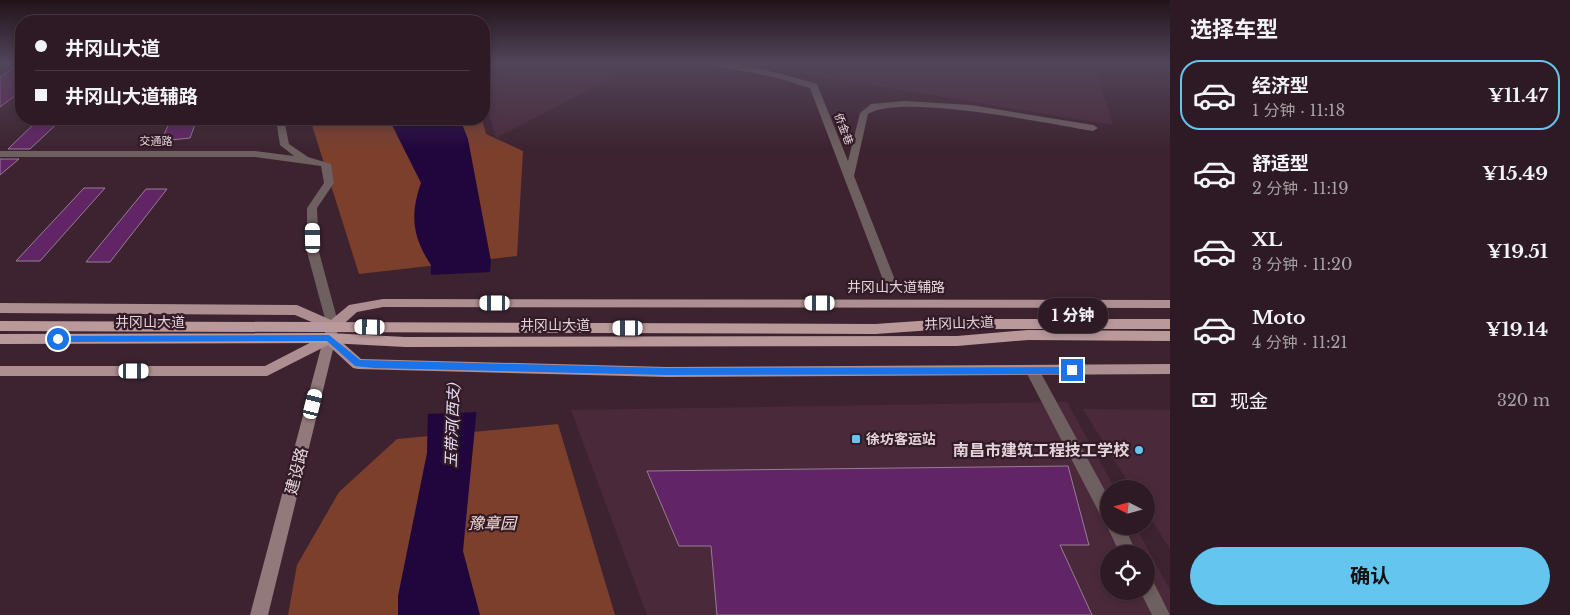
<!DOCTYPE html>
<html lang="zh">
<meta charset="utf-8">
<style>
body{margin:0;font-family:"Libre Baskerville","Noto Sans SC",serif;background:#36232c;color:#f1f3f6;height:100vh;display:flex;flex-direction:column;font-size:19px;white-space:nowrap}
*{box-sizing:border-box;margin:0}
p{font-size:16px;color:#a7a1a6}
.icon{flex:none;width:28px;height:28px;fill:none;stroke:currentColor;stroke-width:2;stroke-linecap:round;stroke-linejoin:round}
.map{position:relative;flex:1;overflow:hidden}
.details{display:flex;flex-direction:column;background:#2e1a24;width:400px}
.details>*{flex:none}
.hud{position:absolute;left:15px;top:15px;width:475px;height:110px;border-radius:20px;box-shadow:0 2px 8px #0003,0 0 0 1px #493841;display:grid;align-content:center;height:110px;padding:0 20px;background:#2e1a24}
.needle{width:32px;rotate:276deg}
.tools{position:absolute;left:1100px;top:480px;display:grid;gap:10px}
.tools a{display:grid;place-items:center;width:55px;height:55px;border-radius:50%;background:#2e1a24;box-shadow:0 2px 8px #0003,0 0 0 1px #493841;font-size:25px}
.end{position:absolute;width:22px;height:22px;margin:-11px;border:6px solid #1a73e8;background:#fff;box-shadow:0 0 0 2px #fff}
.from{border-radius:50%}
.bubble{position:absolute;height:35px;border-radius:18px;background:#2e1a24;box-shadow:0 2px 8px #0003,0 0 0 1px #493841;font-size:16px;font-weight:700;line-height:35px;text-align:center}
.car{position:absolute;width:15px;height:30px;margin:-15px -8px;border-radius:6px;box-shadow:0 0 4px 1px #0007;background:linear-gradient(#fff 24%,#345 0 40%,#fff 0 76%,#345 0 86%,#fff 0)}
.hud b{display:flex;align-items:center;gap:18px;height:48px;font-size:19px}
.hud b+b{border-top:1px solid #493841}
.hud i{width:12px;height:12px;background:#f1f3f6}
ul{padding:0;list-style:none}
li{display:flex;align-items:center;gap:15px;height:70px;margin:0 10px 8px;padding:0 10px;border:2px solid transparent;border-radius:20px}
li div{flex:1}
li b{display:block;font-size:19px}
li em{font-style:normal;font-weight:700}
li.current{border-color:#64c5ee}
li>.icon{width:45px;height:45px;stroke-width:1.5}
h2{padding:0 20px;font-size:22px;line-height:60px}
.pay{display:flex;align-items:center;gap:12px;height:55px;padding:0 20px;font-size:19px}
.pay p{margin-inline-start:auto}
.cta{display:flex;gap:10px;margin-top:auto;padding:10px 20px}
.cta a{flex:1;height:58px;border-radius:30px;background:#64c5ee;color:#111;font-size:20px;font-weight:700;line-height:58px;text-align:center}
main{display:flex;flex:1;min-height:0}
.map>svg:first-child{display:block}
.built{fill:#4a2a3a;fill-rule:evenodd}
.green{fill:#7b3f2c}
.water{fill:#21053d}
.pier{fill:#3d2330}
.building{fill:#612565;stroke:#957e95}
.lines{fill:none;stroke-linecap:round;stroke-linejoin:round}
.minor{fill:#6e5f60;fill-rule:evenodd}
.tertiary{fill:#6e5f60;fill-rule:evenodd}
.secondary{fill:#927a7c;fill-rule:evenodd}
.primary{fill:#ae8f91;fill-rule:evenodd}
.trunk{fill:#ba999b;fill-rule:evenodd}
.route{fill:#1a73e8}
.poi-dot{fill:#64c5ee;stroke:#321a26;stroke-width:2}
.labels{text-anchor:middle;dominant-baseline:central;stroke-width:4.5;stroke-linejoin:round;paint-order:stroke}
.far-street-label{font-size:11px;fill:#e4d3da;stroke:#321a26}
.street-label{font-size:14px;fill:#e4d3da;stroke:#321a26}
.poi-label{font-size:14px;font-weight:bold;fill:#e4d3da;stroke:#321a26;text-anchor:start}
.water-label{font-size:15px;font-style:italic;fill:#e7e0f6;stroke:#321a26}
.near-poi-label{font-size:16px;font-weight:bold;fill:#e4d3da;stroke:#321a26;text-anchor:end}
.near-street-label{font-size:16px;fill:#e4d3da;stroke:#321a26}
.near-park-label{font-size:16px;font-style:italic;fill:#f4dad2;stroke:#321a26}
</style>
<main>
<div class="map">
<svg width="1170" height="615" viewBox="0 0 1170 615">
<rect width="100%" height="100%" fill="#3d2330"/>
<!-- built -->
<path class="built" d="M484,63h157l-145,75 -12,-43z
M739,63h355l19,62z
M1067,402l48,87h-6v37h26l35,64v25h-523l-76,-205zM1109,554h37v37h-37z
M1083,409l87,1v139l-24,-38v-22h-14z"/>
<!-- green -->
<path class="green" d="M310,119h172l4,15 37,17 -6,105 -158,18z
M558,424l57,191h-327l9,-50 42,-73 58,-53z"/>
<!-- water -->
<path class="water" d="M389,119h71l8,20 23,122 -28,290 17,64h-82v-19l29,-143 4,-188c-19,-28 -21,-51 -10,-82z"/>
<!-- pier -->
<path class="pier" d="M492,272l-14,140 -53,2 3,-139z"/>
<!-- building -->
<path class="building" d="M20,63l1,28 -21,16v-30z
M39,119h23l-32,30h-22z
M171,119h26l-7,19 -29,3z
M0,159h19l-19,16z
M84,188h21l-65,73h-24z
M146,189h21l-57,73h-24z
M1068,466l21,79h-29l32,70h-375l-6,-69h-32l-32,-75z"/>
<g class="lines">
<!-- minor -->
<path class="minor" d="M701,63c36,-3 81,11 116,21l31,77 12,-48 11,-9 34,-3 66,4 122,20 5,3 -5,3c-42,-7 -194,-38 -225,-17l-14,62 43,109 -6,4 -6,-4 -75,-197 -32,-10z
M1032,365l5,1 72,132v28h15l13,28h-17l-13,-28 1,-4 -5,-2 -78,-150 2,-4z
M1146,576l6,3 18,36h-18l-12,-24h6z"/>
<!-- tertiary -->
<path class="tertiary" d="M276,119h8l5,25 19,13 23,7 3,19 -17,25 2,44 20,74 -1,3h-10l-1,-3 -20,-74v-44l17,-25 -3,-17 -66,-9h-255v-6h255l39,5 -14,-11z"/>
<!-- secondary -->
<path class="secondary" d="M332,324l5,2 1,3 -70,286h-18l76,-286 1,-3z"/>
<!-- primary -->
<path class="primary" d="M383,299l787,1v8l-787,-1 -26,5 -19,17 -5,2 -38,-16 -295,-2v-10l297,2 34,15 18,-15z
M329,333l5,2 27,24 306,8 503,-3v10l-503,3 -309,-8 -5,-1 -25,-23 -61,31h-267v-10h265z"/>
<!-- trunk -->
<path class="trunk" d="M948,319h222v10h-222l-73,5 -875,-3v-10l875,3z
M1028,330l142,1v10l-142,-1 -71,6 -552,1 -76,-4 -329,1v-10l329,-1 76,4 552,-1z"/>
</g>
<!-- sky -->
<linearGradient id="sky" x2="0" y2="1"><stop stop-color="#22131a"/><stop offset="0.42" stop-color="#514559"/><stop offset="1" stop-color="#514559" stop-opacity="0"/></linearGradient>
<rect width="1170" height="149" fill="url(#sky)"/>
<!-- route -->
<path class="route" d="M329,335l31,25 307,8 405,-1 4,3 -4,4 -405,1 -293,-7 -19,-2 -28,-25 -269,1 -4,-3 4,-3z"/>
<!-- markers -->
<g class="poi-dot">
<rect x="851" y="434" width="10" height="10" rx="2.5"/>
<circle cx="1139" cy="450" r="5"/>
</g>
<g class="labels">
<!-- far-street labels -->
<g class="far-street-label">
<text transform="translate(844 129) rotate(69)">侨金巷</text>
<text x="156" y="141">交通路</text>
</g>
<!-- street labels -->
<g class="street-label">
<text x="896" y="287">井冈山大道辅路</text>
<text x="150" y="322">井冈山大道</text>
<text transform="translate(959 323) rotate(-2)">井冈山大道</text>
<text x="555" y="325">井冈山大道</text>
</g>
<!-- poi labels -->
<g class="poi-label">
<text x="866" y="439">徐坊客运站</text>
</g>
<!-- water labels -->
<g class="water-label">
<text transform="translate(452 425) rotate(-88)">玉带河(西支)</text>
</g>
<!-- near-poi labels -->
<g class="near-poi-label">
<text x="1129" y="450">南昌市建筑工程技工学校</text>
</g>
<!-- near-street labels -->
<g class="near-street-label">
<text transform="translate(296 471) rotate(-76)">建设路</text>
</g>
<!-- near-park labels -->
<g class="near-park-label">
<text x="492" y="523">豫章园</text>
</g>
</g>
</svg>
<div class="tools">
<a><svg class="needle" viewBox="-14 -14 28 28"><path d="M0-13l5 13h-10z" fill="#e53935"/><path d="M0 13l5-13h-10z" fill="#a7a1a6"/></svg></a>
<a><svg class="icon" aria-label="locate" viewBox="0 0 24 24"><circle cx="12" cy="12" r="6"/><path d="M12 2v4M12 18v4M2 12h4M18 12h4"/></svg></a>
</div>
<i class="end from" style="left:58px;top:339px"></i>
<i class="end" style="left:1072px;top:370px"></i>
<div class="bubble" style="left:1038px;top:298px;width:70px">1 分钟</div>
<i class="car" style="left:313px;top:238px;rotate:359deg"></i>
<i class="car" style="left:495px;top:303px;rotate:270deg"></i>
<i class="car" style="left:820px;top:303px;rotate:270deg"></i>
<i class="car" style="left:370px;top:327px;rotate:271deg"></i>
<i class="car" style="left:628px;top:328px;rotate:270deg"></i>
<i class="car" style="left:134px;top:371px;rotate:90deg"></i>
<i class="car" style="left:313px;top:404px;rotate:14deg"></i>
<div class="hud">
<b><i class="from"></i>井冈山大道</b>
<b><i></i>井冈山大道辅路</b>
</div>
</div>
<section class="details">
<h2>选择车型</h2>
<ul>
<li class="current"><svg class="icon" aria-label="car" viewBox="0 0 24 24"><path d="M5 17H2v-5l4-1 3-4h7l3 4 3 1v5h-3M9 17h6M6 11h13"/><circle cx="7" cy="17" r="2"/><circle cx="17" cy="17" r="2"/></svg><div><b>经济型</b><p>1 分钟 · 11:18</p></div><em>¥11.47</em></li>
<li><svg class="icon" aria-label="car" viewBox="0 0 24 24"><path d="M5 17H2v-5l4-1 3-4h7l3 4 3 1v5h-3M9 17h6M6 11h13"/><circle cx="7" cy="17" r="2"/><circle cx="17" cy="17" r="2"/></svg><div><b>舒适型</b><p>2 分钟 · 11:19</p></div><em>¥15.49</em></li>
<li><svg class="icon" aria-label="car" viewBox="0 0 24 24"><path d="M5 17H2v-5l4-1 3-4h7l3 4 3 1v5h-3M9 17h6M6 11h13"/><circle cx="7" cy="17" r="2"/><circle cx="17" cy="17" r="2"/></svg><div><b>XL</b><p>3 分钟 · 11:20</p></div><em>¥19.51</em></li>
<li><svg class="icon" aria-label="car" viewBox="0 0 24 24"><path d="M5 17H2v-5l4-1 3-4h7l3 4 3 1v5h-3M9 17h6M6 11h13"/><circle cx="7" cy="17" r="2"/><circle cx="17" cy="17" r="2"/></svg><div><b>Moto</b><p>4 分钟 · 11:21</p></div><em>¥19.14</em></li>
</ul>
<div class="pay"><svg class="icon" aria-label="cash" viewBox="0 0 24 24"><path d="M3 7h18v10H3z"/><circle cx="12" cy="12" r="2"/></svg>现金<p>320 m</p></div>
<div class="cta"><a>确认</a></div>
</section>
</main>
